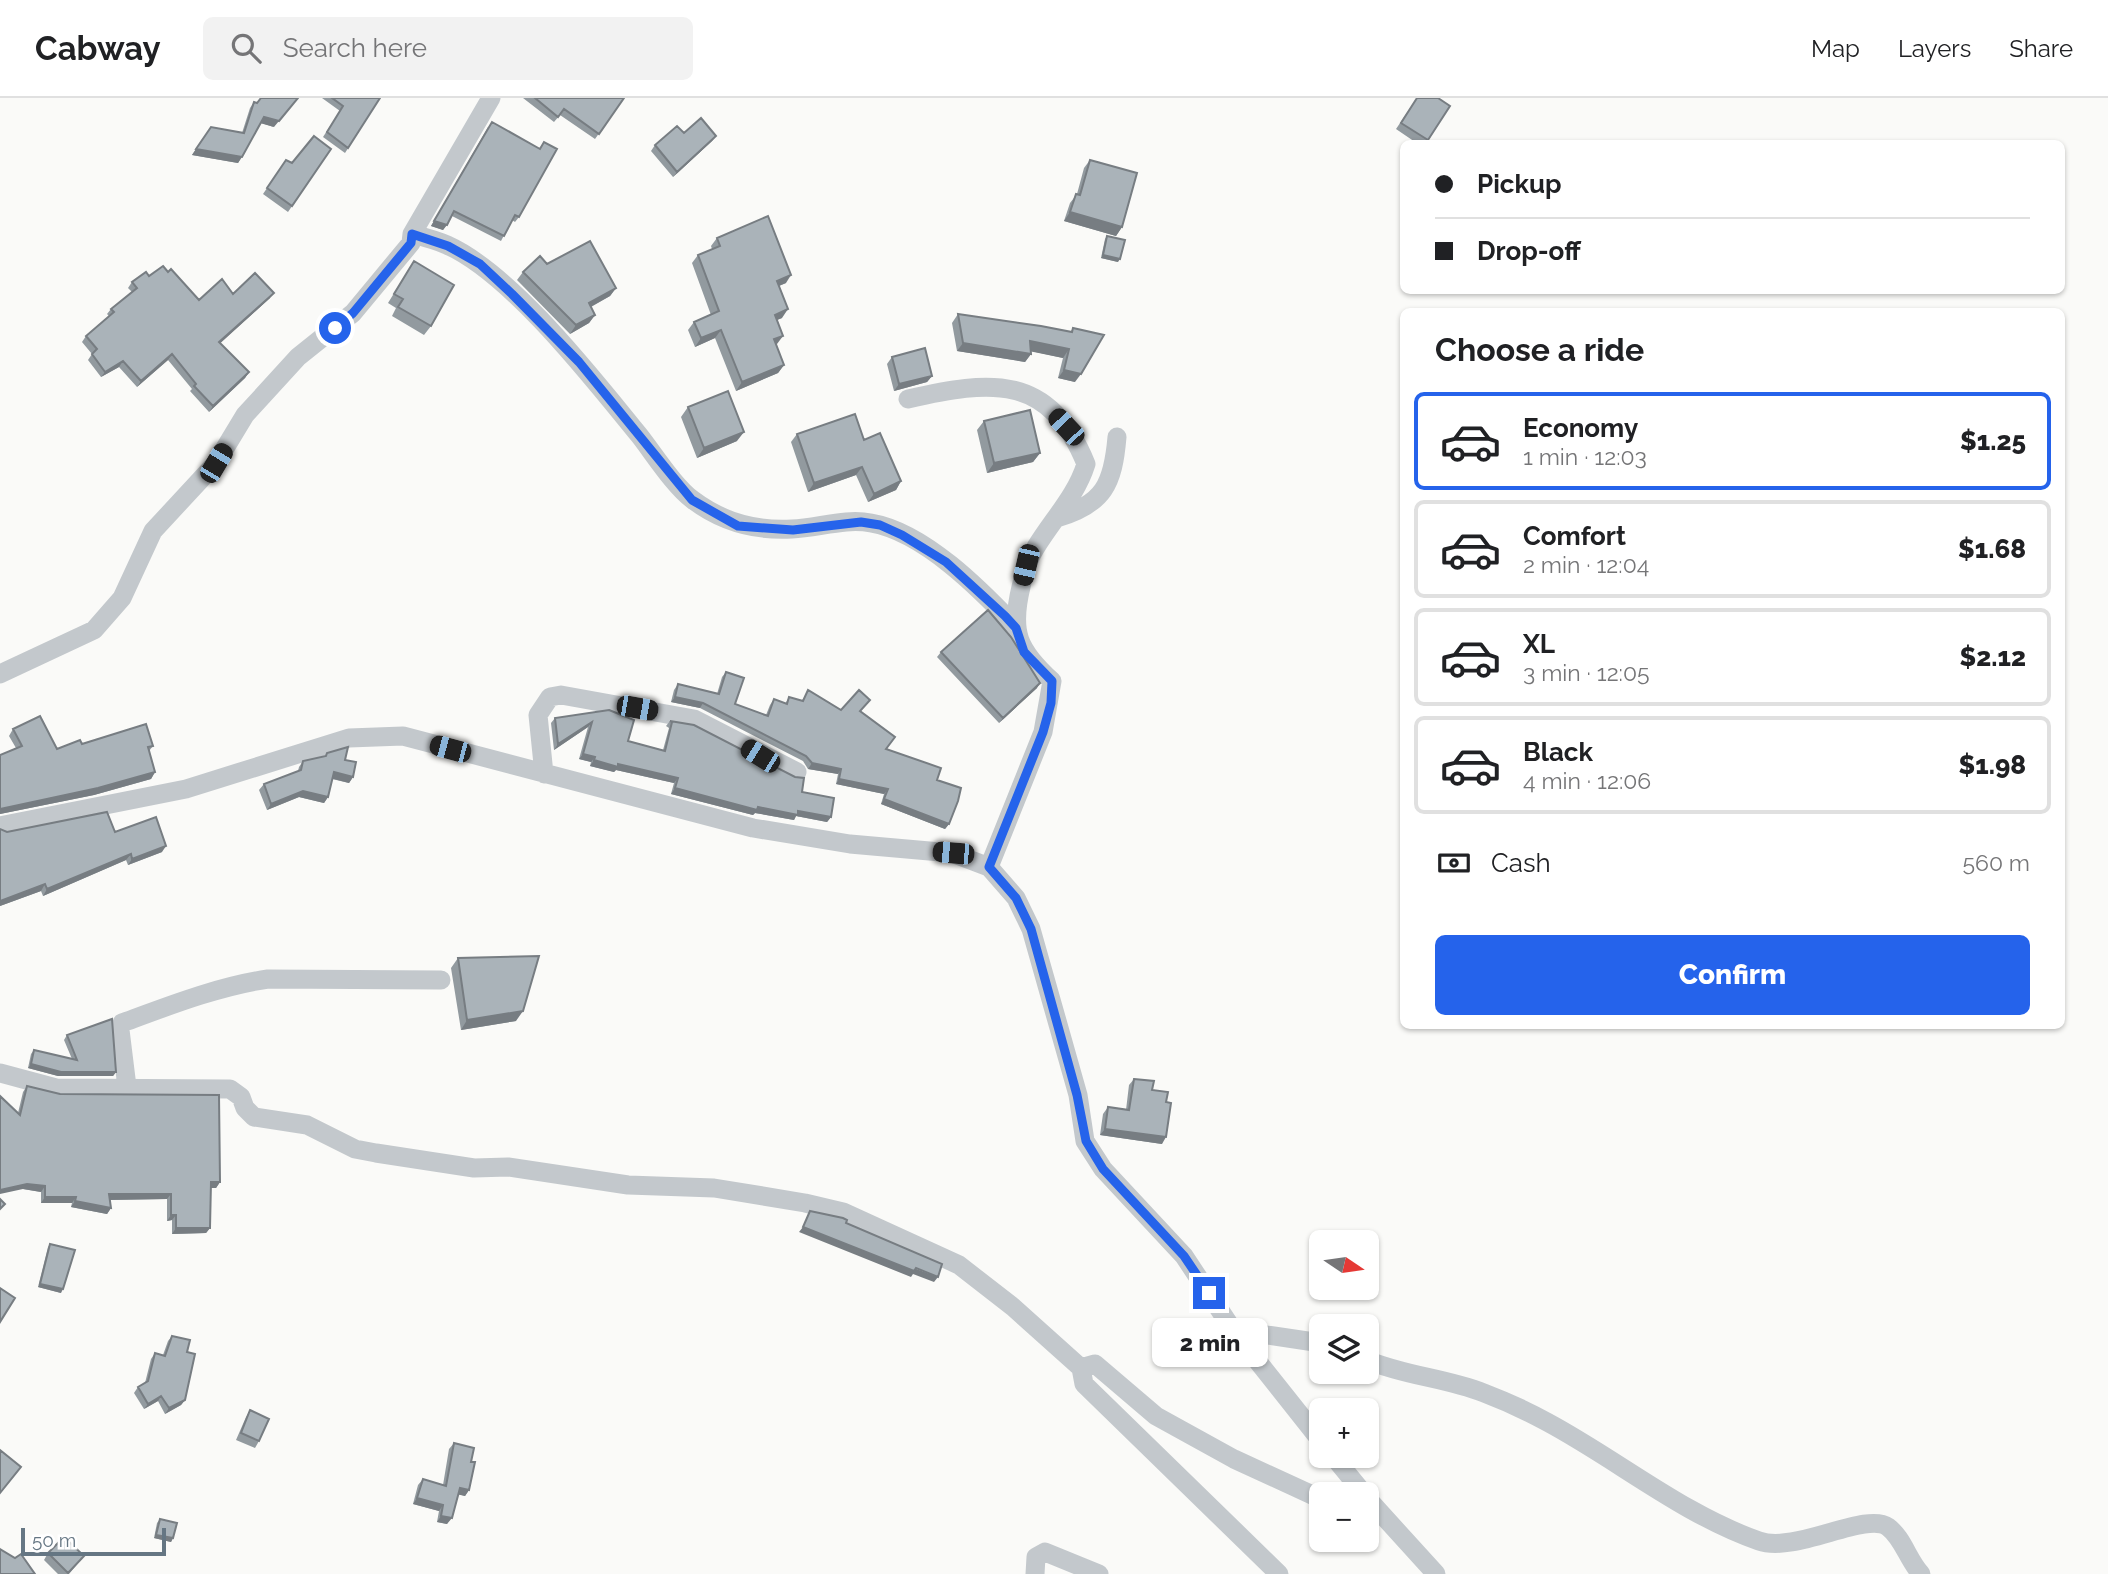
<!DOCTYPE html>
<meta charset="utf-8">
<style>
body{margin:0;font-family:Raleway,sans-serif;background:#f2f2f2;color:#202124;height:100vh;display:flex;flex-direction:column;font-size:26px;white-space:nowrap}
*{box-sizing:border-box;margin:0}
p{font-size:23px;color:#757577}
.icon{flex:none;width:38px;height:38px;fill:none;stroke:currentColor;stroke-width:2;stroke-linecap:round;stroke-linejoin:round}
.map{position:relative;flex:1;overflow:hidden}
.drawer{position:absolute;left:1400px;top:210px;width:665px;height:721px;display:flex;flex-direction:column;background:#fff;border-radius:10px;box-shadow:0 2px 5px #0004}
.drawer>*{flex:none}
.top-card{position:absolute;left:1400px;top:42px;width:665px;height:154px;border-radius:10px;box-shadow:0 2px 5px #0004;display:grid;align-content:center;height:154px;padding:0 35px;background:#fff}
.needle{width:46px;rotate:103deg}
.controls{position:absolute;left:1309px;top:1132px;display:grid;gap:14px}
.controls a{display:grid;place-items:center;width:70px;height:70px;border-radius:10px;background:#fff;box-shadow:0 2px 5px #0004;font-size:35px}
.scale{position:absolute;left:21px;bottom:18px;width:145px;box-sizing:border-box;padding-left:7px;border:4px solid #657683;border-top:0;font-size:19px;line-height:24px;white-space:nowrap;color:#657683;-webkit-text-stroke:5px #fff;paint-order:stroke}
.end{position:absolute;width:32px;height:32px;margin:-16px;border:9px solid #2563eb;background:#fff;box-shadow:0 0 0 4px #fff}
.from{border-radius:50%}
.bubble{position:absolute;height:49px;border-radius:10px;background:#fff;box-shadow:0 2px 5px #0004;font-size:23px;font-weight:800;line-height:49px;text-align:center}
.car{position:absolute;width:21px;height:42px;margin:-21px -10px;border-radius:9px;box-shadow:0 0 5px 2px #0007;background:linear-gradient(#222 24%,#8ab4d8 0 40%,#222 0 76%,#8ab4d8 0 86%,#222 0)}
.top-card b{display:flex;align-items:center;gap:24px;height:66px;font-size:26px}
.top-card b+b{border-top:2px solid #e0e0e0}
.top-card i{width:18px;height:18px;background:#202124}
ul{padding:0;list-style:none}
li{display:flex;align-items:center;gap:21px;height:98px;margin:0 14px 10px;padding:0 21px;border:4px solid #e0e0e0;border-radius:10px}
li div{flex:1}
li b{display:block;font-size:26px}
li em{font-style:normal;font-weight:800}
li.on{border-color:#2563eb}
li>.icon{width:63px;height:63px;stroke-width:1.5}
h2{padding:0 35px;font-size:32px;line-height:84px}
.pay{display:flex;align-items:center;gap:18px;height:77px;padding:0 35px;font-size:26px}
.pay p{margin-inline-start:auto}
.primary-button{display:flex;gap:14px;margin-top:auto;padding:14px 35px}
.primary-button a{flex:1;height:80px;border-radius:10px;background:#2563eb;color:#fff;font-size:28px;font-weight:800;line-height:80px;text-align:center}
header{display:flex;align-items:center;gap:42px;box-sizing:border-box;height:98px;padding:0 35px;background:#fff;border-bottom:2px solid #e0e0e0}
header strong{font-size:33px}
nav{display:flex;gap:38px;margin-inline-start:auto;font-size:24px}
.search{width:490px;height:63px;background:#f2f2f2;display:flex;align-items:center;gap:18px;box-sizing:border-box;padding:0 24px;border-radius:10px;color:#757577;font-size:26px}
.map>svg:first-child{display:block}
.lines{fill:none;stroke-linecap:round;stroke-linejoin:round}
.street{stroke:#c3c8cc;stroke-width:19}
.wall{fill:#929a9f}
.shaded-wall{fill:#777d82}
.building{fill:#aab3b9;stroke:#777d82;stroke-width:2}
.route{stroke:#2563eb;stroke-width:9}
</style>
<header>
<strong>Cabway</strong>
<div class="search"><svg class="icon" aria-label="search" viewBox="0 0 24 24"><circle cx="10" cy="10" r="6"/><path d="M15 15l6 6"/></svg>Search here</div>
<nav><a>Map</a><a>Layers</a><a>Share</a></nav>
</header>
<div class="map">
<svg width="2108" height="1476" viewBox="0 0 2108 1476">
<rect width="100%" height="100%" fill="#fafaf8"/>
<g class="lines">
<!-- street -->
<path class="street" d="M412,136c12,3 24,6 35,11 65,29 146,134 192,190 15,19 35,51 54,65 29,22 63,31 99,29 26,-1 53,-11 79,-6 53,9 110,67 145,104
M908,301c83,-19 141,-26 178,65 -10,32 -33,55 -50,83 -8,12 -12,25 -15,40 -11,45 -3,63 31,94l-9,51 -54,135
M1057,420c47,-14 56,-34 60,-81
M0,576l94,-44 28,-32 31,-67 63,-68 29,-48 53,-58 55,-44 58,-70 1,-9 79,-136
M544,676l-6,-59 12,-18 11,-2 133,24 103,53
M0,728l186,-37 163,-51 54,-2 350,92 97,16 102,9 37,14 27,31 15,31 47,166 7,46 18,28 81,87 49,74 88,111
M0,975l56,15 174,1 11,8 4,11 9,9 53,8 48,24 21,4 98,15 34,-1 120,18 86,3 91,15 38,9 116,53 54,42 68,61
M127,989l-7,-57 2,-7c46,-17 97,-37 146,-44l173,1
M1233,1232l88,13
M1367,1262c38,16 79,18 117,33 21,8 43,18 63,29 71,38 135,92 212,119 36,13 107,-30 129,-14 15,11 20,33 33,47
M1333,1358l31,38
M1367,1400l69,76
M1035,1476l1,-17 9,-5 54,22
M1279,1476l-195,-190 -3,-16 14,-4 61,52 78,43 87,40"/>
</g>
<!-- wall -->
<path class="wall" d="M322,0h58l-35,55 -22,-16 17,-26z
M523,0h101l-29,41 -35,-24 -6,7z
M1417,0l33,8 -24,38h-8l-22,-15z
M254,4l20,25 -13,-4 -23,40 -46,-8 19,-28 31,6 8,-25z
M488,29l51,22 5,-7 -25,75 -4,5 -3,-2 -11,21 -49,-25 -9,14 -12,-4z
M716,38l-4,5 -39,36 -22,-26 4,-6z
M331,51l-43,63 -25,-18 23,-34 6,3z
M1090,62l32,67 -6,9 -52,-15 6,-18 7,-9 7,-26z
M1107,138l11,26 -17,-4 4,-19z
M717,140l69,45 -7,3 3,32 -5,2v24h-1l8,21 -6,8 -42,18 -21,-53 -20,9 -7,-17 6,-8 17,-7 -19,-52 6,-8 14,-6 -1,-3z
M414,163l17,65 -7,9 -32,-19 4,-8 -8,-5z
M547,166l69,24 -6,8 -19,11 4,8 -6,8 -19,11 -53,-54 6,-8z
M168,174l31,28 34,-6 37,4 -50,45 29,29 -4,6 -36,34 -19,-21 2,-2 -24,-29 -31,27 -18,-20 -18,10 -13,-17 4,-6 -10,-12 4,-6 23,-20 -2,-2 4,-5 21,-17 -4,-4 4,-6 17,-6z
M958,216l113,18 2,-4 2,54 -17,-4 5,-20 -32,-7v3l-6,8 -68,-11 -5,-28z
M892,259l40,19 -5,6 -33,9 -7,-27z
M688,309l49,34 -40,17 -16,-41z
M984,323l56,32 -7,9 -46,11 -10,-43z
M797,336l67,6 37,41 -5,9 -28,12 -12,-27 -48,17 -17,-50z
M941,554l96,36 -38,35 -62,-66z
M726,574l9,32 31,11 4,-10 4,-6 11,5 4,-7 13,4 6,-11 33,20 29,-10 -10,12 26,37 51,31 12,44 -4,5 -64,-25 3,-10 -48,-10 2,-10 -30,-5 -5,-8 -103,-53 -29,-6 3,-12 4,-6 39,10 5,-17z
M609,612l19,31 35,9 6,-22 -3,-2 4,-5 132,71 29,25 -4,5 -31,-6 -2,4 -39,-7 -2,2 -82,-21 3,-11 -58,-13 -2,2 -24,-6 1,-4 -12,-3 9,-32 -34,23 -3,-27 4,-5z
M13,631l44,20 25,-5 71,2 -4,5 6,21 -4,7 -57,16 -94,19v-59l16,-7 -7,-12z
M327,655l18,7 8,17 -4,6 -17,-4 -4,18 -4,6 -25,-6 -32,13 -8,-20 5,-6 34,-13 1,-4 4,-6 21,-4z
M0,731l7,3h108l47,20 -34,13 -2,-5 -83,36 -2,-5 -41,15z
M458,860l58,63 -55,9 -10,-62z
M67,937l49,37 -3,4h-55l-30,-8 3,-14 3,-4 38,9 -8,-19z
M1134,981l18,11 14,12 -4,42 -62,-9 3,-21 5,-7 18,3 3,-25z
M27,988l193,96 -4,6h-5l-1,40 -4,5 -34,1v-14l-5,1v-22l-57,1 1,8 -4,6 -36,-7 1,-4h-31v-11l-18,-3 -5,-76 5,-21z
M50,1146l11,49 -23,-6 10,-40z
M172,1238l15,16 -2,48 -4,5 -16,9 -7,-13 -14,8 -10,-16 4,-6 7,-4 6,-24 4,-6 8,2 5,-14z
M250,1312l9,31 -4,7 -19,-8 10,-23z
M454,1345l17,19 -2,28 -4,6 -7,-2 -11,30 -10,-2 2,-11 -26,-7 5,-19 5,-6 20,6 6,-36z
M160,1421l13,19 -2,4 -17,-4 3,-15z
M48,1455l36,3 -15,18h-11l-14,-14z"/>
<!-- shaded-wall -->
<path class="shaded-wall" d="M298,0l-24,29 -14,-4 4,-6z
M716,38l-4,5 -39,36 4,-5z
M196,51l46,8 -4,6 -46,-8z
M1070,114l52,15 -6,9 -52,-15z
M434,123l13,4 -4,5 -12,-4z
M1103,157l17,4 -2,3 -17,-4z
M791,177l-5,8 -15,6 6,-8z
M616,190l-6,8 -27,15 6,-8z
M274,195l-4,5 -55,50 4,-6z
M788,211l-6,9 -13,5 6,-8z
M595,217l-6,8 -19,11 6,-9z
M721,232l-6,8 -20,9 6,-9z
M783,238l-6,8 -9,4 6,-9z
M1030,243l39,8 -6,9 -39,-8z
M963,245l68,11 -6,8 -68,-11z
M172,256l-4,6 -31,27 4,-6z
M123,263l-4,6 -18,10 4,-5z
M784,267l-6,8 -42,18 6,-9z
M1064,272l17,4 -6,8 -17,-4z
M249,274l-4,6 -36,34 4,-6z
M932,278l-5,6 -33,9 5,-7z
M744,334l-7,9 -40,17 7,-10z
M1040,355l-7,9 -46,11 7,-10z
M862,369l-6,8 -48,17 6,-9z
M901,383l-5,9 -28,12 6,-8z
M1040,585l-3,5 -38,35 4,-5z
M675,599l28,6 -3,5 -29,-6z
M592,624l-4,5 -34,23 4,-6z
M583,656l12,3 -4,5 -12,-3z
M594,662l24,4 60,14 -4,5 -58,-13 -2,2 -24,-6z
M812,665l29,6 -3,5 -30,-5z
M155,674l-4,7 -57,16 -94,19v-5l2,-1z
M334,674l19,5 -4,6 -19,-5z
M839,681l49,10 -4,5 -48,-10z
M675,690l83,19 40,4 33,6 -4,5 -31,-6 -2,4 -39,-7 -2,2 -82,-21z
M303,693l25,6 -4,6 -25,-6 -32,13 4,-6z
M884,701l65,25 -4,5 -64,-25z
M166,748l-4,6 -34,13 4,-6z
M131,756l-5,6 -83,36 4,-7z
M45,786l-4,7 -41,15v-5z
M523,913l-7,10 -55,9 6,-10z
M31,966l85,8 -3,4h-55l-30,-8z
M1105,1031l61,8 -4,7 -62,-9z
M211,1084h9l-4,6h-9z
M27,1086l18,2 -4,6 -18,-3 -23,5v-4z
M109,1096h62l-4,5 -62,1z
M45,1099h31l-4,6h-31z
M75,1103l36,7 -4,6 -36,-7z
M171,1117h5l-4,5 -5,1z
M803,1129l135,50 -4,5 -21,-8 -2,3 -112,-45z
M176,1130h34l-4,5 -34,1z
M40,1186l23,5 -2,4 -23,-6z
M161,1298l-3,5 -14,8 4,-5z
M185,1302l-4,5 -16,9 4,-6z
M460,1390l9,2 -4,6 -9,-2z
M417,1400l26,7 -4,6 -26,-7z
M441,1418l11,2 -5,6 -10,-2z
M156,1437l17,3 -2,4 -17,-4z"/>
<!-- building -->
<path class="building" d="M261,0h37l-19,23 -15,-4 -22,40 -46,-8 15,-22 33,6 10,-31 3,1z
M332,0h48l-32,50 -21,-16 16,-26z
M535,0h89l-25,36 -35,-25 -6,8z
M1417,0h21l12,8 -22,34 -27,-17z
M701,20l15,18 -39,36 -22,-27 22,-19 7,7z
M492,24l48,27 4,-7 13,7 -38,68 -4,-2 -11,21 -50,-25 -7,14 -13,-4z
M314,38l17,13 -39,57 -25,-18 19,-28 6,3z
M1090,62l47,13 -15,54 -52,-15 6,-18 4,1z
M768,118l23,59 -14,6 11,28 -13,6 8,21 -9,3 10,26 -42,17 -21,-52 -20,8 -7,-16 25,-11 -21,-56 22,-9 -3,-8z
M1107,138l18,4 -5,19 -17,-4z
M590,143l26,47 -27,15 6,12 -19,10 -53,-53 17,-16 7,8z
M414,163l40,24 -23,41 -33,-19 5,-8 -9,-5z
M163,168l5,6 3,-3 28,31 23,-21 11,15 22,-21 19,20 -55,49 30,30 -36,34 -19,-20 2,-2 -24,-30 -31,27 -18,-20 -18,11 -13,-18 5,-5 -11,-13 28,-24 -3,-3 26,-21 -5,-6 14,-10 3,4z
M958,216l83,12 31,6 1,-4 31,7 -23,39 -17,-4 5,-21 -39,-8 1,13 -68,-11z
M925,250l7,28 -33,8 -7,-27z
M728,293l16,41 -40,16 -16,-41z
M1030,312l10,43 -46,10 -10,-42z
M855,316l9,26 16,-7 21,48 -27,13 -12,-27 -48,16 -17,-49z
M988,512l23,27 29,46 -37,35 -62,-66z
M726,574l18,6 -9,26 33,12 6,-17 13,5 2,-7 14,4 5,-11 33,20 18,-20 11,10 -10,11 35,26 -9,12 55,19 -4,12 24,8 -3,13 -9,23 -65,-25 4,-10 -49,-10 2,-10 -29,-6 -6,-7 -103,-53 -28,-6 3,-13 41,10z
M609,612l25,10 -6,21 37,10 7,-29 -2,-1 24,4 101,52 9,1 -2,14 32,6 -3,19 -33,-6v4l-40,-8 -1,3 -82,-22 3,-10 -60,-14v3l-24,-7 1,-3 -12,-3 9,-32 -34,22 -3,-26z
M40,618l17,33 23,-9 2,4 64,-20 7,22 -5,1 7,25 -57,16 -98,21v-54l22,-9 -9,-17z
M348,649l-3,13 11,2 -3,15 -19,-5 -6,25 -25,-6 -32,13 -7,-20 37,-14 2,-9 23,-5 1,-3z
M107,714l8,20 41,-15 10,29 -34,13 -1,-5 -84,35 -2,-5 -45,17v-72l7,3z
M539,858l-16,55 -56,9 -9,-62z
M112,921l4,53h-55l-30,-8 3,-14 43,10 -10,-25z
M1134,981l20,2 -2,9 16,2 -2,10 5,1 -5,34 -61,-8 3,-22 21,3z
M27,988l33,8 159,1 1,87h-9l-1,46h-34v-13h-5v-21h-62l2,14 -36,-7 1,-4h-31v-11l-18,-2 -27,6v-94l20,19z
M0,1101l5,5 -5,5z
M810,1113l33,7 4,2 -1,3 96,41 -4,13 -22,-9 -2,3 -111,-44z
M50,1146l25,6 -12,39 -23,-5z
M0,1190l15,10 -15,24z
M172,1238l18,4 -3,12 8,2 -10,46 -16,8 -8,-12 -13,8 -10,-17 10,-6 7,-28 10,3z
M250,1312l19,9 -10,22 -18,-8z
M454,1345l20,5 -3,14h4l-6,28 -9,-2 -8,30 -11,-2 2,-11 -26,-7 6,-19 23,7z
M0,1352l21,17 -21,26z
M160,1421l17,4 -4,15 -17,-3z
M64,1439l20,19 -16,17 -20,-20z
M0,1451l15,9 6,-4 14,20h-35z"/>
<g class="lines">
<!-- route -->
<path class="route" d="M335,230l18,-15 58,-70 1,-9 36,12 32,18 32,30 67,68 113,138 46,26 55,4 68,-8 19,3 22,10 44,27 59,54 11,12 8,24 28,29 -1,22 -8,29 -54,135 27,31 15,31 46,166 9,46 17,28 81,87 25,37"/>
</g>
</svg>
<div class="controls">
<a><svg class="needle" viewBox="-14 -14 28 28"><path d="M0-13l5 13h-10z" fill="#e53935"/><path d="M0 13l5-13h-10z" fill="#757577"/></svg></a>
<a><svg class="icon" aria-label="layers" viewBox="0 0 24 24"><path d="M12 4l9 5-9 5-9-5zM3 14l9 5 9-5"/></svg></a>
<a>+</a>
<a>−</a>
</div>
<div class="scale">50 m</div>
<i class="end from" style="left:335px;top:230px"></i>
<i class="end" style="left:1209px;top:1195px"></i>
<div class="bubble" style="left:1152px;top:1220px;width:116px">2 min</div>
<i class="car" style="left:1066px;top:329px;rotate:317deg"></i>
<i class="car" style="left:216px;top:365px;rotate:31deg"></i>
<i class="car" style="left:1026px;top:467px;rotate:193deg"></i>
<i class="car" style="left:637px;top:610px;rotate:100deg"></i>
<i class="car" style="left:450px;top:651px;rotate:285deg"></i>
<i class="car" style="left:760px;top:658px;rotate:302deg"></i>
<i class="car" style="left:953px;top:755px;rotate:275deg"></i>
<div class="top-card">
<b><i class="from"></i>Pickup</b>
<b><i></i>Drop-off</b>
</div>
<section class="drawer">
<h2>Choose a ride</h2>
<ul>
<li class="on"><svg class="icon" aria-label="car" viewBox="0 0 24 24"><path d="M5 17H2v-5l4-1 3-4h7l3 4 3 1v5h-3M9 17h6M6 11h13"/><circle cx="7" cy="17" r="2"/><circle cx="17" cy="17" r="2"/></svg><div><b>Economy</b><p>1 min · 12:03</p></div><em>$1.25</em></li>
<li><svg class="icon" aria-label="car" viewBox="0 0 24 24"><path d="M5 17H2v-5l4-1 3-4h7l3 4 3 1v5h-3M9 17h6M6 11h13"/><circle cx="7" cy="17" r="2"/><circle cx="17" cy="17" r="2"/></svg><div><b>Comfort</b><p>2 min · 12:04</p></div><em>$1.68</em></li>
<li><svg class="icon" aria-label="car" viewBox="0 0 24 24"><path d="M5 17H2v-5l4-1 3-4h7l3 4 3 1v5h-3M9 17h6M6 11h13"/><circle cx="7" cy="17" r="2"/><circle cx="17" cy="17" r="2"/></svg><div><b>XL</b><p>3 min · 12:05</p></div><em>$2.12</em></li>
<li><svg class="icon" aria-label="car" viewBox="0 0 24 24"><path d="M5 17H2v-5l4-1 3-4h7l3 4 3 1v5h-3M9 17h6M6 11h13"/><circle cx="7" cy="17" r="2"/><circle cx="17" cy="17" r="2"/></svg><div><b>Black</b><p>4 min · 12:06</p></div><em>$1.98</em></li>
</ul>
<div class="pay"><svg class="icon" aria-label="cash" viewBox="0 0 24 24"><path d="M3 7h18v10H3z"/><circle cx="12" cy="12" r="2"/></svg>Cash<p>560 m</p></div>
<div class="primary-button"><a>Confirm</a></div>
</section>
</div>
